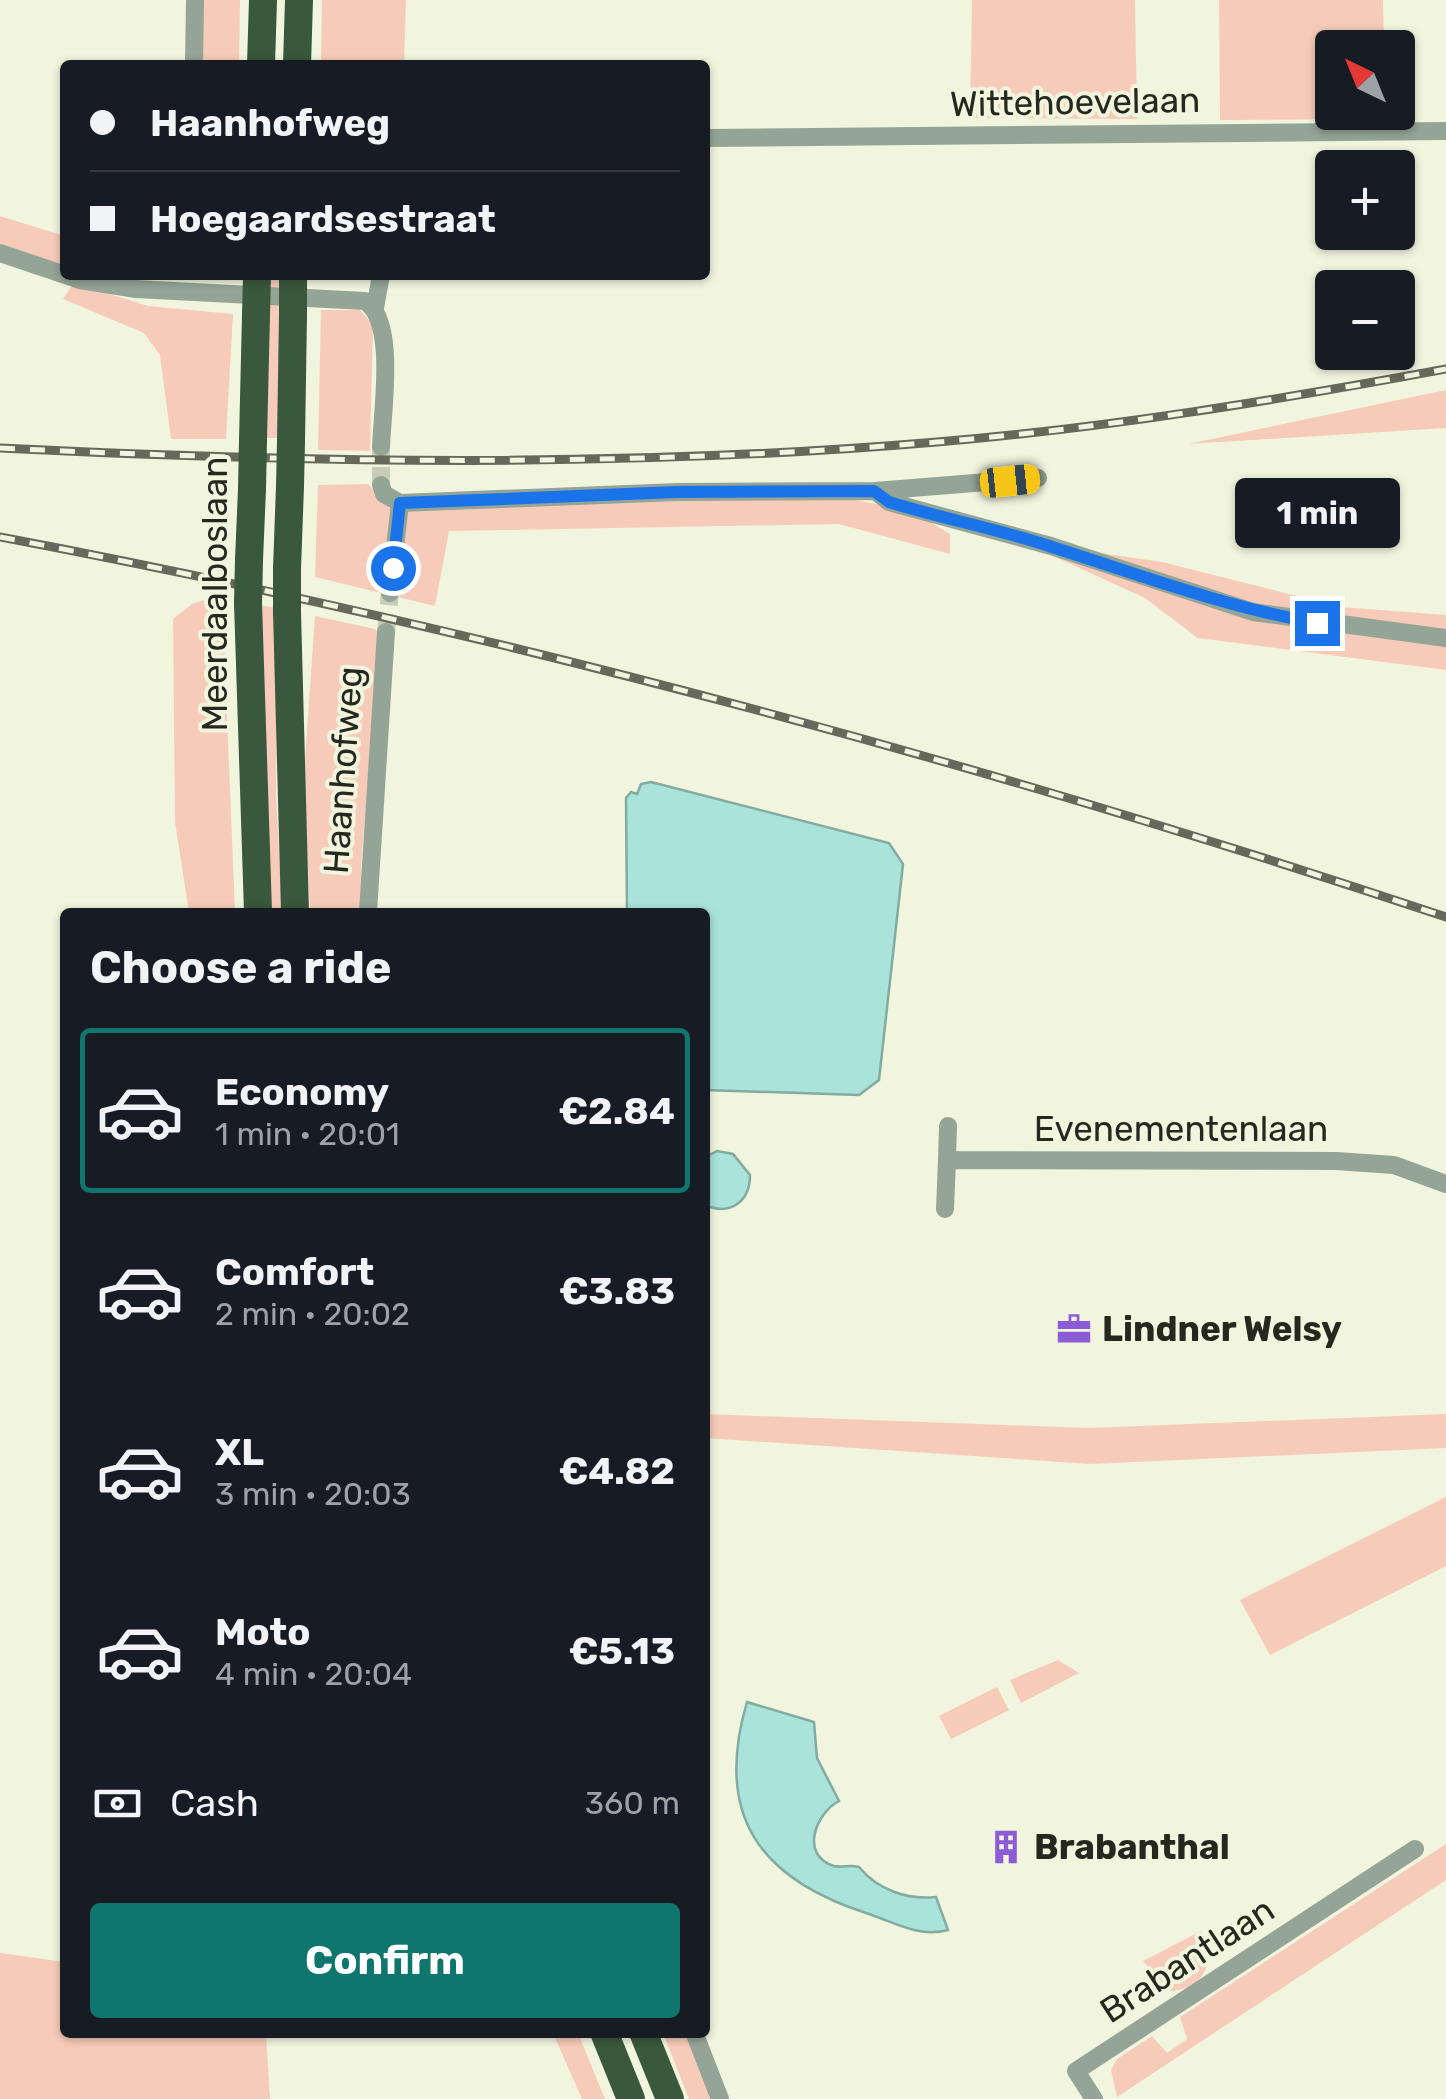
<!DOCTYPE html>
<meta charset="utf-8">
<style>
body{margin:0;font-family:Rubik,sans-serif;background:#242831;color:#f1f3f6;height:100vh;display:flex;flex-direction:column;font-size:38px;white-space:nowrap}
*{box-sizing:border-box;margin:0}
p{font-size:32px;color:#9ea1a6}
.icon{flex:none;width:55px;height:55px;fill:none;stroke:currentColor;stroke-width:2;stroke-linecap:round;stroke-linejoin:round}
.map{position:relative;flex:1;overflow:hidden}
.sheet{position:absolute;left:60px;top:908px;width:650px;height:1130px;display:flex;flex-direction:column;background:#171b24;border-radius:10px;box-shadow:0 2px 8px #0004}
.sheet>*{flex:none}
.guide{position:absolute;left:60px;top:60px;width:650px;height:220px;border-radius:10px;box-shadow:0 2px 8px #0004;display:grid;align-content:center;height:220px;padding:0 30px;background:#171b24}
.needle{width:65px;rotate:317deg}
.fabs{position:absolute;left:1315px;top:30px;display:grid;gap:20px}
.fabs a{display:grid;place-items:center;width:100px;height:100px;border-radius:10px;background:#171b24;box-shadow:0 2px 8px #0004;font-size:50px}
.end{position:absolute;width:45px;height:45px;margin:-22px;border:12px solid #1a73e8;background:#fff;box-shadow:0 0 0 5px #fff}
.from{border-radius:50%}
.bubble{position:absolute;height:70px;border-radius:10px;background:#171b24;box-shadow:0 2px 8px #0004;font-size:32px;font-weight:700;line-height:70px;text-align:center}
.car{position:absolute;width:30px;height:60px;margin:-30px -15px;border-radius:12px;box-shadow:0 0 8px 2px #0007;background:linear-gradient(#f5c518 24%,#345 0 40%,#f5c518 0 76%,#345 0 86%,#f5c518 0)}
.guide b{display:flex;align-items:center;gap:35px;height:95px;font-size:38px}
.guide b+b{border-top:2px solid #363941}
.guide i{width:25px;height:25px;background:#f1f3f6}
ul{padding:0;list-style:none}
li{display:flex;align-items:center;gap:30px;height:165px;margin:0 20px 15px;padding:0 10px;border:5px solid transparent;border-radius:10px}
li div{flex:1}
li b{display:block;font-size:38px}
li em{font-style:normal;font-weight:700}
li.active{border-color:#0f766e}
li>.icon{width:90px;height:90px;stroke-width:1.5}
h2{padding:0 30px;font-size:45px;line-height:120px}
.pay{display:flex;align-items:center;gap:25px;height:110px;padding:0 30px;font-size:38px}
.pay p{margin-inline-start:auto}
.cta{display:flex;gap:20px;margin-top:auto;padding:20px 30px}
.cta a{flex:1;height:115px;border-radius:10px;background:#0f766e;color:#fff;font-size:40px;font-weight:700;line-height:115px;text-align:center}
.map>svg:first-child{display:block}
.green{fill:#f7cbb9}
.water{fill:#aae3d9;stroke:#82aba1;stroke-width:2.5}
.lines{fill:none;stroke-linecap:round;stroke-linejoin:round}
.minor-tunnel{stroke:#c9ccb8;stroke-width:18;stroke-dasharray:18 9;stroke-linecap:butt}
.minor{stroke:#94a496;stroke-width:18}
.trunk{stroke:#3a583d;stroke-width:28}
.rail-casing{stroke:#66685b;stroke-width:9}
.rail{stroke:#f2f5de;stroke-width:5;stroke-dasharray:15;stroke-linecap:butt}
.trunk-bridge{stroke:#3a583d;stroke-width:28}
.route{stroke:#1a73e8;stroke-width:12}
.labels{text-anchor:middle;dominant-baseline:central;stroke-width:8;stroke-linejoin:round;paint-order:stroke}
.street-label{font-size:35px;fill:#26271e;stroke:#f2f5de}
.poi-label{font-size:35px;font-weight:bold;fill:#26271e;stroke:#f2f5de;text-anchor:start}
</style>
<div class="map">
<svg width="1446" height="2099" viewBox="0 0 1446 2099">
<rect width="100%" height="100%" fill="#f2f5de"/>
<!-- green -->
<path class="green" d="M202,0h38l-1,65h-37z
M322,0h84l-2,65h-83z
M972,0h163l2,119 -167,-1z
M1219,0h164l1,47 -52,1v64l53,1v6l-165,1z
M0,216l61,19 4,-3v35l-65,-22z
M265,275h18l-3,163h-18z
M74,283l74,23 85,8 -7,125h-55l-11,-84 -16,-22 -81,-34z
M321,310h39l13,15 -3,126 -52,-1z
M1446,390v38l-258,16z
M368,484l24,27 279,-14 179,2 62,12 38,23v20l-111,-30 -390,7 -14,75 -120,-29 3,-92z
M1001,532l50,14 111,16 179,45 105,8v55l-248,-32 -53,-40z
M222,594l13,318h-46l-14,-90 -2,-203 19,-15z
M259,605l18,3 -1,183 6,121h-17z
M315,616l60,13 5,6 -19,231 1,46h-52l-6,-138z
M705,1414l383,14 358,-14v34l-355,16 -386,-26z
M1446,1497v69l-176,89 -30,-55z
M1058,1660l21,13 -58,30 -11,-23z
M997,1687l12,23 -58,29 -12,-23z
M1446,1844v36l-329,217 -6,-27 6,-11 35,-23 15,17 20,-14 -7,-22z
M1201,1931c16,30 4,58 -32,60l-26,-30z
M0,1953l65,9v70l201,1 4,66h-270z
M553,2033h25l27,66h-23z
M663,2033h28l27,66h-29z"/>
<!-- water -->
<path class="water" d="M651,782l238,61 14,21 -24,216 -20,15 -154,-5v-178h-78l-1,-114 5,-6 6,2 4,-10z
M717,1151l16,3 17,21c0,27 -20,41 -45,30v-48z
M747,1702l67,20 3,36 22,43c-23,12 -40,54 -5,65 8,2 16,-2 25,1 19,23 48,33 77,30l12,33c-30,8 -54,-8 -82,-17 -108,-35 -152,-99 -119,-211z"/>
<g class="lines">
<!-- minor-tunnel -->
<path class="minor-tunnel" d="M381,485v-38
M386,632l4,-39"/>
<!-- minor -->
<path class="minor" d="M194,65l1,-65
M705,138l741,-7
M0,253l80,27 56,9 229,12c32,20 17,111 16,146
M375,308l6,-33
M381,485l3,9 16,9 277,-11 198,-1 163,-13
M875,491l14,11 162,44 202,66 193,26
M390,593l10,-90
M368,912l18,-280
M948,1126l-1,34 389,1 58,4 52,19
M945,1209l2,-49
M694,2032l26,67
M1094,2099l-18,-28 339,-222"/>
<!-- trunk -->
<path class="trunk" d="M261,65l2,-65
M297,65l2,-65
M253,440l3,-125
M291,441l2,-126
M249,560l3,-71
M287,569l3,-83
M248,603l10,309
M287,612l8,300
M604,2032l27,67
M643,2032l27,67"/>
<!-- rail casing -->
<g class="rail-casing">
<path id="rail" d="M0,448c312,15 626,20 937,-6 171,-14 340,-42 509,-73
M0,537c490,92 973,223 1446,380"/>
</g>
<!-- rail -->
<use href="#rail" class="rail"/>
<!-- trunk-bridge -->
<path class="trunk-bridge" d="M256,315l1,-40
M293,315v-38
M290,486l1,-45
M252,489l1,-49
M248,603l1,-43
M287,612v-43"/>
</g>
<g class="lines">
<!-- route -->
<path class="route" d="M393,568l7,-65 277,-11 197,-1 15,11c54,17 110,27 163,45 89,28 173,60 265,76"/>
</g>
<!-- icons -->
<defs>
<g id="office-bare" transform="scale(2.7)"><path d="M-6-3h4V-5.5h4V-3h4V5H-6ZM-1-4.5V-3h2v-1.5ZM-6 0V1H6V0Z" fill="#8b5cd5" stroke="#f2f5de" stroke-width="2.5" paint-order="stroke"/></g>
<g id="building-bare" transform="scale(2.7)"><path d="M-4-6H4V6H1V3H-1V6H-4ZM-2.5-4.3h1.7v1.8h-1.7ZM.8-4.3h1.7v1.8H.8ZM-2.5-1h1.7V.8h-1.7ZM.8-1h1.7V.8H.8Z" fill="#8b5cd5" stroke="#f2f5de" stroke-width="2.5" paint-order="stroke"/></g>
</defs>
<g fill-rule="evenodd">
<use href="#office-bare" x="1074" y="1329"/>
<use href="#building-bare" x="1006" y="1847"/>
</g>
<g class="labels">
<!-- street labels -->
<g class="street-label">
<text transform="translate(1075 102) rotate(-1)">Wittehoevelaan</text>
<text transform="translate(215 594) rotate(-90)">Meerdaalboslaan</text>
<text transform="translate(343 770) rotate(-86)">Haanhofweg</text>
<text x="1181" y="1129">Evenementenlaan</text>
<text transform="translate(1187 1960) rotate(-33)">Brabantlaan</text>
</g>
<!-- poi labels -->
<g class="poi-label">
<text x="1102" y="1329">Lindner Welsy</text>
<text x="1034" y="1847">Brabanthal</text>
</g>
</g>
</svg>
<div class="fabs">
<a><svg class="needle" viewBox="-14 -14 28 28"><path d="M0-13l5 13h-10z" fill="#e53935"/><path d="M0 13l5-13h-10z" fill="#9ea1a6"/></svg></a>
<a>+</a>
<a>−</a>
</div>
<i class="end from" style="left:393px;top:568px"></i>
<i class="end" style="left:1317px;top:623px"></i>
<div class="bubble" style="left:1235px;top:478px;width:165px">1 min</div>
<i class="car" style="left:1010px;top:481px;rotate:84deg"></i>
<div class="guide">
<b><i class="from"></i>Haanhofweg</b>
<b><i></i>Hoegaardsestraat</b>
</div>
<section class="sheet">
<h2>Choose a ride</h2>
<ul>
<li class="active"><svg class="icon" aria-label="car" viewBox="0 0 24 24"><path d="M5 17H2v-5l4-1 3-4h7l3 4 3 1v5h-3M9 17h6M6 11h13"/><circle cx="7" cy="17" r="2"/><circle cx="17" cy="17" r="2"/></svg><div><b>Economy</b><p>1 min · 20:01</p></div><em>€2.84</em></li>
<li><svg class="icon" aria-label="car" viewBox="0 0 24 24"><path d="M5 17H2v-5l4-1 3-4h7l3 4 3 1v5h-3M9 17h6M6 11h13"/><circle cx="7" cy="17" r="2"/><circle cx="17" cy="17" r="2"/></svg><div><b>Comfort</b><p>2 min · 20:02</p></div><em>€3.83</em></li>
<li><svg class="icon" aria-label="car" viewBox="0 0 24 24"><path d="M5 17H2v-5l4-1 3-4h7l3 4 3 1v5h-3M9 17h6M6 11h13"/><circle cx="7" cy="17" r="2"/><circle cx="17" cy="17" r="2"/></svg><div><b>XL</b><p>3 min · 20:03</p></div><em>€4.82</em></li>
<li><svg class="icon" aria-label="car" viewBox="0 0 24 24"><path d="M5 17H2v-5l4-1 3-4h7l3 4 3 1v5h-3M9 17h6M6 11h13"/><circle cx="7" cy="17" r="2"/><circle cx="17" cy="17" r="2"/></svg><div><b>Moto</b><p>4 min · 20:04</p></div><em>€5.13</em></li>
</ul>
<div class="pay"><svg class="icon" aria-label="cash" viewBox="0 0 24 24"><path d="M3 7h18v10H3z"/><circle cx="12" cy="12" r="2"/></svg>Cash<p>360 m</p></div>
<div class="cta"><a>Confirm</a></div>
</section>
</div>
